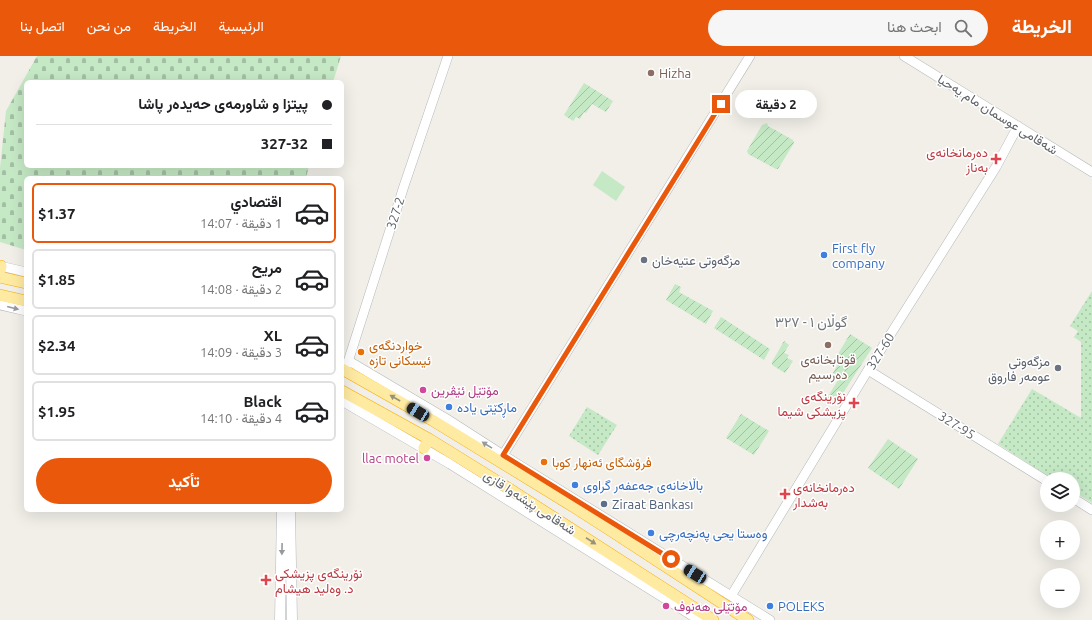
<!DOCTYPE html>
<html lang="ar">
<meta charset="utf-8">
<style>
body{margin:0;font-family:Ubuntu,Vazirmatn,sans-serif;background:#f6f6f6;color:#202124;direction:rtl;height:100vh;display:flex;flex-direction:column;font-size:15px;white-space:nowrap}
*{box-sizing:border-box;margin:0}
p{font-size:13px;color:#757577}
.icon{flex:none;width:22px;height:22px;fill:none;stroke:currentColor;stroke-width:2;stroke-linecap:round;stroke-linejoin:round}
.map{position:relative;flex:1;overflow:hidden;direction:ltr}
.side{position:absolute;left:24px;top:120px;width:320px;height:336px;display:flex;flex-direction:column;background:#fff;border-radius:6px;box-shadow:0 4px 16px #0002;direction:rtl}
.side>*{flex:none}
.guide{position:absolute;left:24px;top:24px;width:320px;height:88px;border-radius:6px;box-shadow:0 4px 16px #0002;direction:rtl;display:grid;align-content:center;height:88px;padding:0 12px;background:#fff}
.controls{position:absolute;left:1040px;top:416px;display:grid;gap:8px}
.controls a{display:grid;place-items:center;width:40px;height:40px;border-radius:50%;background:#fff;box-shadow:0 4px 16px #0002;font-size:20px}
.end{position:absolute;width:18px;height:18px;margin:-9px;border:5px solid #ea580c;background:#fff;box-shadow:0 0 0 2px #fff}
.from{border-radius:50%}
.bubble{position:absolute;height:28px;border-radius:14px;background:#fff;box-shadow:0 4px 16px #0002;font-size:13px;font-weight:700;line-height:28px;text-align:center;direction:rtl}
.car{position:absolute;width:12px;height:24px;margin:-12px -6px;border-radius:5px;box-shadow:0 0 3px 1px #0007;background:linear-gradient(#222 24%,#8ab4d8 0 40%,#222 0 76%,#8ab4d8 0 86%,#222 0)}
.guide b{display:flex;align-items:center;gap:14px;height:38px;font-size:15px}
.guide b+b{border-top:1px solid #e0e0e0}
.guide i{width:10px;height:10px;background:#202124}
ul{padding:7px 0 0;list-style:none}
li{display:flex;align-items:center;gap:12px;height:60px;margin:0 8px 6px;padding:0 4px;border:2px solid #e0e0e0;border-radius:6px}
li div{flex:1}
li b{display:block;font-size:15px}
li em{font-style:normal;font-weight:700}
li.on{border-color:#ea580c}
li>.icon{width:36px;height:36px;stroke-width:1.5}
.action{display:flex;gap:8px;margin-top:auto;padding:8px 12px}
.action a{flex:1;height:46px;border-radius:24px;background:#ea580c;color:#fff;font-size:16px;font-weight:700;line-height:46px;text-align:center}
header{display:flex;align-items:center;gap:24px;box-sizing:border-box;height:56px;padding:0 20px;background:#ea580c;color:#fff}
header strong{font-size:19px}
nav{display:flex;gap:22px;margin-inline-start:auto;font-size:14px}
.search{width:280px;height:36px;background:#f6f6f6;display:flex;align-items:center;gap:10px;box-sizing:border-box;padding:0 14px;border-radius:22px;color:#757577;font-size:15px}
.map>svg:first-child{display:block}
.grass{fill:url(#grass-dots)}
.cemetery{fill:url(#cemetery-stones)}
.garden{fill:url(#garden-furrows)}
.pitch{fill:#c5e8c5}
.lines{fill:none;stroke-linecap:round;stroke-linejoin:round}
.tertiary-casing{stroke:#b5b8bc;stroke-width:10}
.secondary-casing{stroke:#b6babf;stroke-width:11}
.trunk-casing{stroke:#f9ab00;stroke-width:12}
.tertiary{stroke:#fff;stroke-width:9}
.secondary{stroke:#fff;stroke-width:10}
.trunk{stroke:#feeaa1;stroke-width:11}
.oneway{fill:#979a9d}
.oneway2{fill:#97927c}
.route{stroke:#ea580c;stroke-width:5}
.education-dot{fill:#8d6e63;stroke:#fff;stroke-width:1.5}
.health-dot{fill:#e0444e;stroke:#fff;stroke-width:1.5}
.shop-dot{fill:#3f7fe0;stroke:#fff;stroke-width:1.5}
.worship-dot{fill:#6b7280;stroke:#fff;stroke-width:1.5}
.food-dot{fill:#e8710a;stroke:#fff;stroke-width:1.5}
.hotel-dot{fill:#d1479c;stroke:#fff;stroke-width:1.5}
.service-dot{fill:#5c6f8a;stroke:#fff;stroke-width:1.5}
.labels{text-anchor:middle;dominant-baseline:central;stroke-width:3;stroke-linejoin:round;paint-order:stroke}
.education-label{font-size:13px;fill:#785e54;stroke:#fff;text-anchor:start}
.street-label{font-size:13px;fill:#5f6368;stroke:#fff}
.health-label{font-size:13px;fill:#be3a42;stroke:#fff;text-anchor:end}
.shop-label{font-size:13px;fill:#366cbe;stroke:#fff;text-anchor:start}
.worship-label{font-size:13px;fill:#5b616d;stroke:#fff;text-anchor:start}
.food-label{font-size:13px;fill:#c56008;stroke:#fff;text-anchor:start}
.hotel-label{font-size:13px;fill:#b23c85;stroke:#fff;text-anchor:start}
.service-label{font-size:13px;fill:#4e5e75;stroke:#fff;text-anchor:start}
.neighbourhood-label{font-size:14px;fill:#70757a;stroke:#fff}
</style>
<header>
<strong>الخريطة</strong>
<div class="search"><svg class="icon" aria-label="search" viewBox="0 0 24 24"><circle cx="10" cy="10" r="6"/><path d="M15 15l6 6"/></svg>ابحث هنا</div>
<nav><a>الرئيسية</a><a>الخريطة</a><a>من نحن</a><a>اتصل بنا</a></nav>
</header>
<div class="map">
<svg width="1092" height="564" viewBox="0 0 1092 564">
<defs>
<pattern id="grass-dots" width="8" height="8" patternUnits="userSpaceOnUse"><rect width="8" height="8" fill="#c5e8c5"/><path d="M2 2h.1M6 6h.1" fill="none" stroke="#a3c0a4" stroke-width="1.8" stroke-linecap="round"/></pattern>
<pattern id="cemetery-stones" width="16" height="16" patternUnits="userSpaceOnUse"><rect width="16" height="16" fill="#c5e8c5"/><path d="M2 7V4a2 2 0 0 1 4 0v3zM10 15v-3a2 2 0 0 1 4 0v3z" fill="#a3c0a4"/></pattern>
<pattern id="garden-furrows" width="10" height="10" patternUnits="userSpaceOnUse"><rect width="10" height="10" fill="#c5e8c5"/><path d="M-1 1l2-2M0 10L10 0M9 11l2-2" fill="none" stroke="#a3c0a4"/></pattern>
</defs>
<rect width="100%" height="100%" fill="#f1efe8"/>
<!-- grass -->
<path class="grass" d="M1092,235v212l-19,-12v-12h-20l-55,-35 34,-55 49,29v-76l-7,-5 4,-6 -8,-5z
M587,351l30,18 -19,30 -29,-19z"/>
<!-- cemetery -->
<path class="cemetery" d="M37,0h304l-8,26h-307v84h283l-3,12h-280v72l-26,-8v-74l6,-57z"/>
<!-- garden -->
<path class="garden" d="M584,27l29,18 -7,11 -14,-8 -6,9 -2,-1 -4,7 -4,-2 -3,4 -9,-6z
M767,67l1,3 25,14 1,3 -16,26h-2l-28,-15 -1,-3 15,-26z
M675,228l6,3 -2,5 34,19 -7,13 -40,-24z
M721,261l49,32 -6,11 -50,-32z
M850,278l22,14 -36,56 -9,-6 13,-21 -7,-4 6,-11 -4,-3z
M784,285l5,4 -5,8 5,2 -2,3 6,3 -8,12 -13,-8v-3z
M741,358l28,17 -15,24 -28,-17z
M888,383l30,20 -19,30 -31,-21z"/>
<!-- pitch -->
<path class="pitch" d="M602,115l23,16 -9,14 -23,-16z"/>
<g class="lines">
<!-- tertiary casing -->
<g class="tertiary-casing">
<path id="tertiary" d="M904,0l188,116
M0,210l26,6
M0,249l26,6
M349,305l98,58 56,36 267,165
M347,309l57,-179 44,-130
M868,314l179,111
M342,345l108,63 249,156
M503,399l247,-399
M1073,442l19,12
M731,540l137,-226 128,-203 22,-41"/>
</g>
<!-- secondary casing -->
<g class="secondary-casing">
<path id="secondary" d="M290,454l2,110
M280,564l2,-110"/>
</g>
<!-- trunk casing -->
<g class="trunk-casing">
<path id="trunk" d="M0,215l1,-5
M0,221l26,6
M0,239l26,6
M342,313l90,51 142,87 36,23 138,90
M342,335l87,48 71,44 213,137
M424,392l5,-9"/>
</g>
<!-- tertiary -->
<use href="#tertiary" class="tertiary"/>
<!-- secondary -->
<use href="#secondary" class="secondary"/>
<!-- trunk -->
<use href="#trunk" class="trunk"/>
</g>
<!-- one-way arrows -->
<defs><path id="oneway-solid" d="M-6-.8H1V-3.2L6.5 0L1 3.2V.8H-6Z"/></defs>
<g class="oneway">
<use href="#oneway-solid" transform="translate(13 252) rotate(14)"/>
<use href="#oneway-solid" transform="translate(487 389) rotate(-148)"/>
<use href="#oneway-solid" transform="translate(282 493) rotate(91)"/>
</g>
<g class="oneway2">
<use href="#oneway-solid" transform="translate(395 342) rotate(-150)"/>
<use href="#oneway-solid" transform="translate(591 485) rotate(33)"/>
</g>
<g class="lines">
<!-- route -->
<path class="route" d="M671,503l-168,-104 218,-351"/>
</g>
<!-- markers -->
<g class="education-dot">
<circle cx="651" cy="17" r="4"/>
<circle cx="828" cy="289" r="4"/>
</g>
<g class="health-dot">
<path d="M994 97h4v4h4v4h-4v4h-4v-4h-4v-4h4z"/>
<path d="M852 341h4v4h4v4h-4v4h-4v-4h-4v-4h4z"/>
<path d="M783 432h4v4h4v4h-4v4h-4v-4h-4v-4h4z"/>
<path d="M264 518h4v4h4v4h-4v4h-4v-4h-4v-4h4z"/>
</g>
<g class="shop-dot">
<circle cx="824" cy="199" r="4"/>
<circle cx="449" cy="351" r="4"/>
<circle cx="575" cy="429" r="4"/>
<circle cx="651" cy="477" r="4"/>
<circle cx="770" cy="550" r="4"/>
</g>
<g class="worship-dot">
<circle cx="644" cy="204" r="4"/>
<circle cx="1058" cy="312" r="4"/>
</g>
<g class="food-dot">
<circle cx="361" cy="296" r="4"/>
<circle cx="544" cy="406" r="4"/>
</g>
<g class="hotel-dot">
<circle cx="423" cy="334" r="4"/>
<circle cx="427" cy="402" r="4"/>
<circle cx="666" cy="550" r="4"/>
</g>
<circle class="service-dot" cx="604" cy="448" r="4"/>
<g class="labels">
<!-- education labels -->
<g class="education-label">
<text x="659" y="17">Hizha</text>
<text x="828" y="303" text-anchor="middle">قوتابخانەی<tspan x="828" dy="15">دەرسیم</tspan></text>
</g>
<!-- street labels -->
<g class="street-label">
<text transform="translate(998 58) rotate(32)">شەقامی عوسمان مام یەحیا</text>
<text transform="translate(395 157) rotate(-72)">327-2</text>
<text transform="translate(880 295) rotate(-58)">327-60</text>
<text transform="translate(957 369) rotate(32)">327-95</text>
<text transform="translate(530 446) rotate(33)">شەقامی پێشەوا قازی</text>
</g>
<!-- health labels -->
<g class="health-label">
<text x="988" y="96">دەرمانخانەی<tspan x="988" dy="15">بەناز</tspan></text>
<text x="846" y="340">نۆرینگەی<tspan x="846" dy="15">پزیشکی شیما</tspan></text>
<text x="793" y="431" text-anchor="start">دەرمانخانەی<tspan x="793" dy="15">بەشدار</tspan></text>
<text x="275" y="517" text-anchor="start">نۆرینگەی پزیشکی<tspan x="275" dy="15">د. وەلید هیشام</tspan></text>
</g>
<!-- shop labels -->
<g class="shop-label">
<text x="832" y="192">First fly<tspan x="832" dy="15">company</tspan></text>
<text x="457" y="351">ماڕکێتی یادە</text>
<text x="583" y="429">باڵاخانەی جەعفەر گراوی</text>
<text x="659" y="477">وەستا یحی پەنچەرچی</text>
<text x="778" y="550">POLEKS</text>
</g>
<!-- worship labels -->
<g class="worship-label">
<text x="652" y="204">مزگەوتی عتیەخان</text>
<text x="1050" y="305" text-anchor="end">مزگەوتی<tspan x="1050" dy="15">عومەر فاروق</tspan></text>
</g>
<!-- food labels -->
<g class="food-label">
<text x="369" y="289">خواردنگەی<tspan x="369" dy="15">ئیسکانی تازە</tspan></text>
<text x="552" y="406">فرۆشگای ئەنهار کوبا</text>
</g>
<!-- hotel labels -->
<g class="hotel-label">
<text x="431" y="334">مۆتێل ئێڤرین</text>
<text x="419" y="402" text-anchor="end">llac motel</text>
<text x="674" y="550">مۆتێلی هەنوف</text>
</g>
<!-- service labels -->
<g class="service-label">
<text x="612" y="448">Ziraat Bankası</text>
</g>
<!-- neighbourhood labels -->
<g class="neighbourhood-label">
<text x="811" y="266">گوڵان ١ - ٣٢٧</text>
</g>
</g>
</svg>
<div class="controls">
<a><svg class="icon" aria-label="layers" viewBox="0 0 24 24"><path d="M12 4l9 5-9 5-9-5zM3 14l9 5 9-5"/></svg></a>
<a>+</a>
<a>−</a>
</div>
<i class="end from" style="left:671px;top:503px"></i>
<i class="end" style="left:721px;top:48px"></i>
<div class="bubble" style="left:735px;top:34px;width:82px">2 دقيقة</div>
<i class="car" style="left:418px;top:356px;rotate:301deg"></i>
<i class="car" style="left:695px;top:518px;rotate:302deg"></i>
<div class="guide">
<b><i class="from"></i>پیتزا و شاورمەی حەیدەر پاشا</b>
<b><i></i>327-32</b>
</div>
<section class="side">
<ul>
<li class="on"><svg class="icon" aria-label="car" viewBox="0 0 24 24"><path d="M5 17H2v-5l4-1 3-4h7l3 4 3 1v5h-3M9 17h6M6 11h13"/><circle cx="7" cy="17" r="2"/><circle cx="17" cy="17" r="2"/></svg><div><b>اقتصادي</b><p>1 دقيقة · 14:07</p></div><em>$1.37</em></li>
<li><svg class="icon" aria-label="car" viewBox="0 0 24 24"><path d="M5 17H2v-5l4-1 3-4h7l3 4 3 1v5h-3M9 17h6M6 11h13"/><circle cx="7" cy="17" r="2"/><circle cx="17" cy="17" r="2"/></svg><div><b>مريح</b><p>2 دقيقة · 14:08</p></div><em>$1.85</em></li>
<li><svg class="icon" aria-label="car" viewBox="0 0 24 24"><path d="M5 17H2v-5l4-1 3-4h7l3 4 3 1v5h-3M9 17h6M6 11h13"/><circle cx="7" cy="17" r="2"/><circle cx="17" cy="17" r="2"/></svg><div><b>XL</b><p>3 دقيقة · 14:09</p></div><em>$2.34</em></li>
<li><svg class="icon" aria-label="car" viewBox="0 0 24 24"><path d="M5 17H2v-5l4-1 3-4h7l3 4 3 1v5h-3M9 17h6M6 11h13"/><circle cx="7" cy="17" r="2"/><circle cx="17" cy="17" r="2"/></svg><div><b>Black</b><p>4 دقيقة · 14:10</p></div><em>$1.95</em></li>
</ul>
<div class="action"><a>تأكيد</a></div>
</section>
</div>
